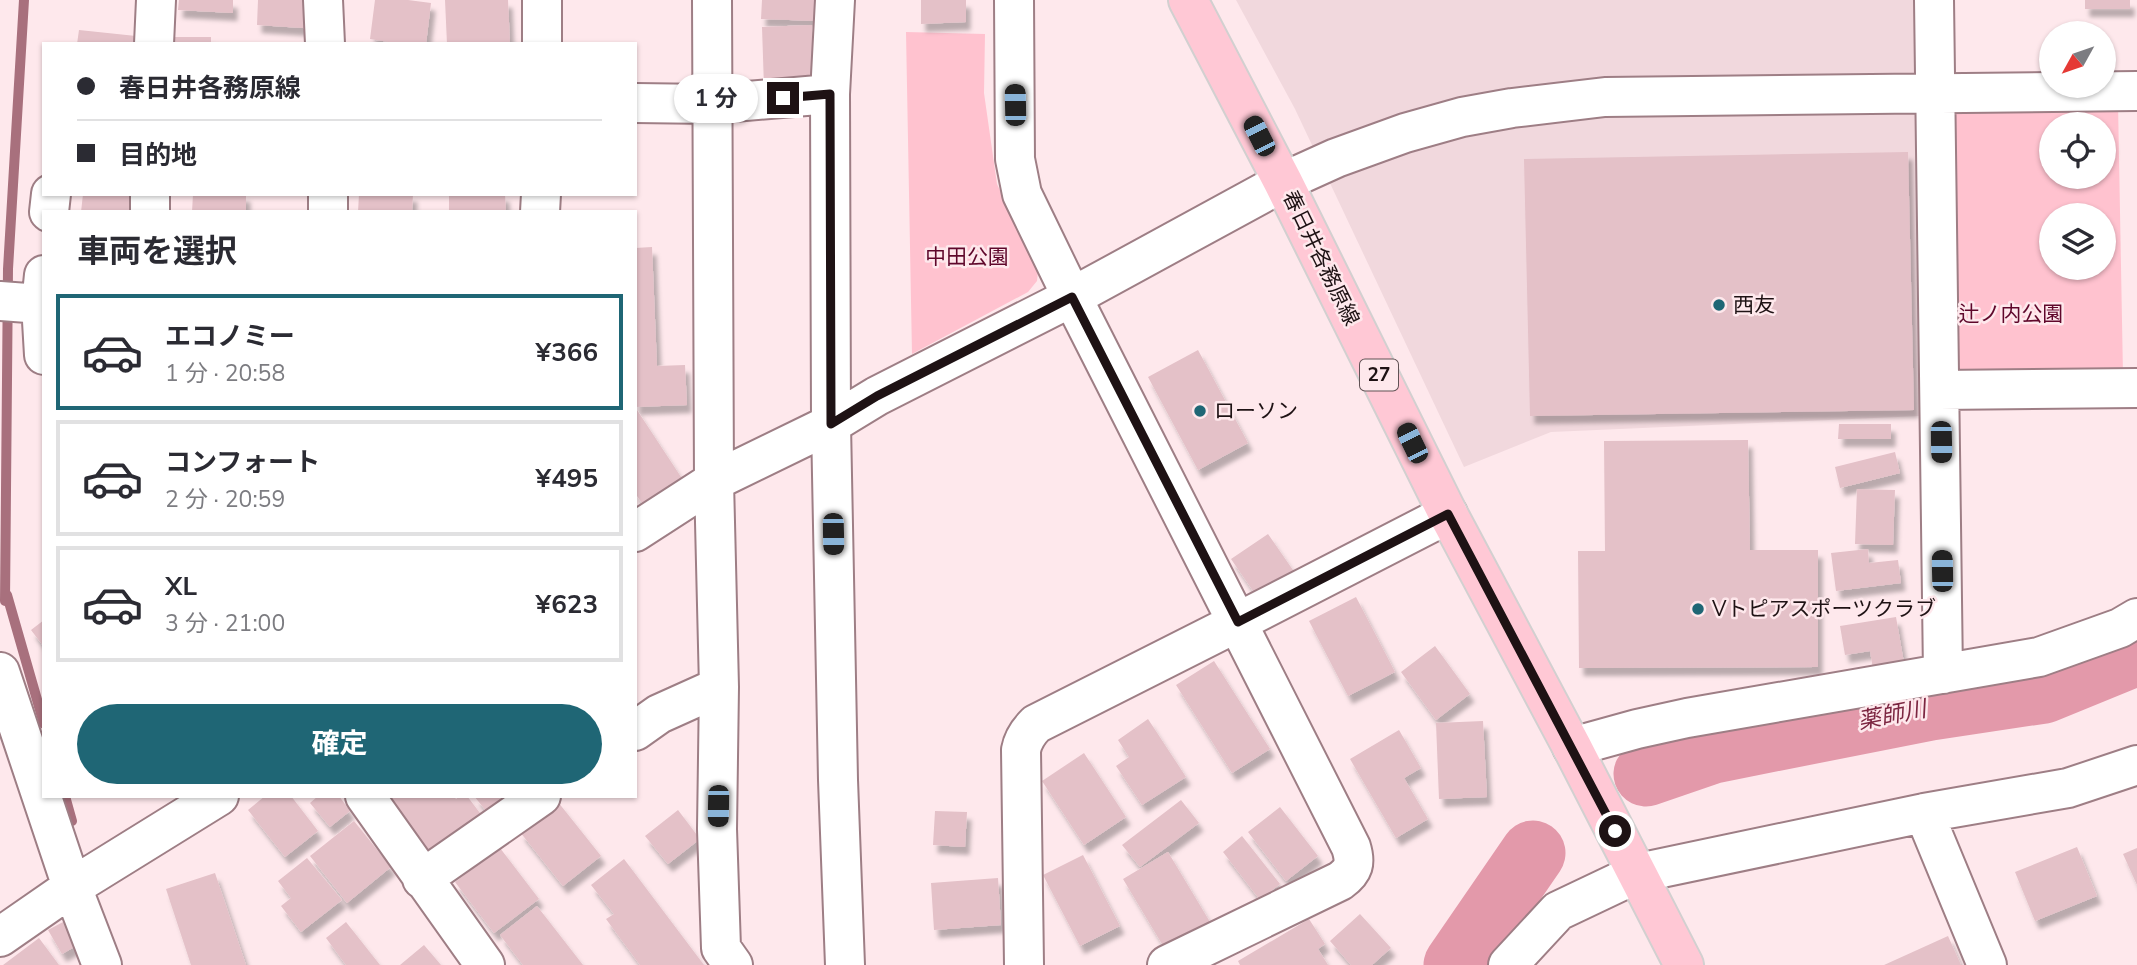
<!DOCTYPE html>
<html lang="ja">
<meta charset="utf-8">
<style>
body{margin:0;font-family:"Nunito Sans","Noto Sans JP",sans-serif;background:#f2f2f3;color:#2b2b33;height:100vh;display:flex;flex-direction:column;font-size:26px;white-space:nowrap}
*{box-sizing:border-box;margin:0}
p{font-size:23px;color:#7c7c81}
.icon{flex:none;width:38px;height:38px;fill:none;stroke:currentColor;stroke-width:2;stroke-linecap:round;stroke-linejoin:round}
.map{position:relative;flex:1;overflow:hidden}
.sheet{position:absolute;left:42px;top:210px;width:595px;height:588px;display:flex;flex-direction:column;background:#fff;border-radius:0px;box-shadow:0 2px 5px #0004}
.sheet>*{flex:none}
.top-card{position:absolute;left:42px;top:42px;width:595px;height:154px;border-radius:0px;box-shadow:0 2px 5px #0004;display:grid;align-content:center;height:154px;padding:0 35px;background:#fff}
.needle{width:46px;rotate:230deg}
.tools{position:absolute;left:2039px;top:21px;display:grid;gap:14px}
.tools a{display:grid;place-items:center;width:77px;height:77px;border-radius:50%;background:#fff;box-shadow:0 2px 5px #0004;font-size:35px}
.end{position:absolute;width:32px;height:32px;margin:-16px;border:9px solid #1e1214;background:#fff;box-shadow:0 0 0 4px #fff}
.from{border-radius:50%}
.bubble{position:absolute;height:49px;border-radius:24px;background:#fff;box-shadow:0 2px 5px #0004;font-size:23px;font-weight:700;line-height:49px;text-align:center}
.car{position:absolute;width:21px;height:42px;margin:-21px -10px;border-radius:9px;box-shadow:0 0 5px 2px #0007;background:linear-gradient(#222 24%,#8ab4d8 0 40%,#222 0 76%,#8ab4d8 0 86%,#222 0)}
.top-card b{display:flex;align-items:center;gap:24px;height:66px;font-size:26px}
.top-card b+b{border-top:2px solid #e1e1e2}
.top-card i{width:18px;height:18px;background:#2b2b33}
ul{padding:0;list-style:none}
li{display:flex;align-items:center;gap:21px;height:116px;margin:0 14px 10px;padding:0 21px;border:4px solid #e1e1e2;border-radius:0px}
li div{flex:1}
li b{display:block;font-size:26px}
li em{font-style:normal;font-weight:700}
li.selected{border-color:#1f6675}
li>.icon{width:63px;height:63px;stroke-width:1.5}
h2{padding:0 35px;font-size:32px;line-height:84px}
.primary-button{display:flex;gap:14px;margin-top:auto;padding:14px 35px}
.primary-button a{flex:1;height:80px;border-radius:42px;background:#1f6675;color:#fff;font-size:28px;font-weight:700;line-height:80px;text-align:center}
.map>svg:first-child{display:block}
.built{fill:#f1d8dd}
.green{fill:#ffc2cf;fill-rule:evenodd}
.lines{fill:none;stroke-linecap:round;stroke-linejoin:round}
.stream{stroke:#a8707d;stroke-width:10}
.river{stroke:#e399aa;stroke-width:65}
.building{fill:#e4c1c8;filter:url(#shadow)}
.minor-casing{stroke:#9e7e85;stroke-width:42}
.major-casing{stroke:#d2d0d0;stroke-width:42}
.minor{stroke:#fff;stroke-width:38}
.major{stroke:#ffc8d5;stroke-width:38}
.route{stroke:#1e1214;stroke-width:9}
.poi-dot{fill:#1f6675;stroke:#fee8ec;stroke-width:2.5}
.labels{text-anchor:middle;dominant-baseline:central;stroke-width:5;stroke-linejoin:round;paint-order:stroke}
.shield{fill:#fee8ec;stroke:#615255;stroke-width:2}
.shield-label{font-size:19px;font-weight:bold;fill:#1e1214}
.park-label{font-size:21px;fill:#5f072b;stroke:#fee8ec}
.street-label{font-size:21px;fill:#1e1214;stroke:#fee8ec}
.poi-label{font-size:21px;fill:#1e1214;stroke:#fee8ec;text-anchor:start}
.water-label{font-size:23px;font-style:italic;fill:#7c2641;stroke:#fee8ec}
</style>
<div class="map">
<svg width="2137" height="965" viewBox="0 0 2137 965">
<defs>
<filter id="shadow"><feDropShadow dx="4.5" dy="8" stdDeviation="2" flood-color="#0004"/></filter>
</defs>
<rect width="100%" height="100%" fill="#fee8ec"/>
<!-- built -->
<path class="built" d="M1236,0h680l4,416 -369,16 -87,35 -169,-358z"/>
<!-- green -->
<path class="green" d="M906,32l79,2 -1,59 13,91 41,87 -1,10 -9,11 -116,62z
M2118,103l5,272 -174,3 -4,-273zM2051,124h53v53h-53zM2051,215h53v53h-53z"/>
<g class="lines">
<!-- stream -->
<path class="stream" d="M24,0l-16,269 -3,332 2,-6 37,129
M65,796l7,25"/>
<!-- river -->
<path class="river" d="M1646,774l67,-23 217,-43 114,-17 93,-38
M1456,965l77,-112"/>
</g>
<!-- building -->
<path class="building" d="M179,0h54v13l-55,-3z
M258,0h62l-2,29 -61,-4z
M375,0h33l23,3 -5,41h-24l-32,-5z
M445,0h63l2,44h-63z
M762,0h57l-1,21 -57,-2z
M921,0h45v22l-45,2z
M2085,0h45v9h-45z
M812,25l3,61 -51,1 -2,-60z
M79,30l57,6 -1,8h-58z
M175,37h36v7h-36z
M1908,152l6,258 -384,6 -6,-257z
M83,194h56l-1,18h-57z
M193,194h53v18h-54z
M359,194h54l-1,18h-54z
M449,194h56l1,18h-57z
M652,247l5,119 28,-1 2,40 -52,2v-159z
M1198,350l50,93 -50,27 -50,-93z
M635,407l48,73 -39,26 -9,-13z
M1839,424h52v15h-53z
M1748,440l2,110h68v117l-239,1 -1,-117h27l-1,-110z
M1895,452l5,21 -60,15 -5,-21z
M1857,489l38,1 -2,55 -38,-1z
M1268,534l27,39 -37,25 -27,-39z
M1868,549l1,14 29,-3 3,23 -65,8 -5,-38z
M1356,597l39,75 -47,24 -39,-75z
M1896,617l8,46 -31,6 -3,-18 -25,4 -5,-29z
M44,620v27l-13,-17z
M1435,646l35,48 -34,26 -35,-48z
M1214,661l56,88 -38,24 -56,-88z
M1148,719l38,58 -44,28 -26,-39 13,-9 -11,-17z
M1483,721l4,76 -48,2 -3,-76z
M1399,730l22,38 -17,10 24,41 -32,19 -46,-79z
M1084,753l42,64 -42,28 -42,-64z
M265,796h26l27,35 -33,26 -37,-47z
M318,796h21l11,15 -20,16 -20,-24z
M381,796h73l2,3 4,-3h7l16,21 -54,41z
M474,796h43l-26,21z
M1181,800l18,23 -59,44 -18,-22z
M558,802l43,54 -38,30 -43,-54z
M1280,807l38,49 -32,25 -38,-49z
M678,810l22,29 -32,25 -23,-28z
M935,811l32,1 -2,35 -32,-2z
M354,821l37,46 -44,36 -37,-47z
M1242,836l38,48 -20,16 -37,-48z
M2077,847l20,49 -62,25 -20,-49z
M500,848l39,51 -45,34 -39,-51z
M2137,848v37l-14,-31z
M1168,852l42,70 -45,27 -42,-70z
M1083,855l37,71 -40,20 -37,-71z
M307,858l35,42 -41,32 -20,-26 10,-8 -13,-17z
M624,859l80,106h-64l-34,-46 8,-5 -23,-29z
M215,873l31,92h-55l-25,-76z
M998,878l3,47 -67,5 -3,-47z
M537,906l46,59h-60l-23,-30z
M1360,914l31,34 -19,17h-21l-21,-24z
M1309,919l16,25 -7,5 10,16h-88l-2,-4z
M63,922l13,24 -14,8 -14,-24z
M346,922l34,43h-34l-20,-27z
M1948,936l13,29h-77z
M39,938l20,27h-56z
M424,945l17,20h-41z"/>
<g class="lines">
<!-- minor casing -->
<g class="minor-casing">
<path id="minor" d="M323,0l2,44
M712,0l2,481 5,206 -2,142 4,119 12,17
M835,0l-5,94 1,330 7,356 7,185
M1014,0l1,159 7,35 50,103 279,550c5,16 3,24 -11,34l-173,84
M1934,0l9,674
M154,44l2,-44
M542,44v-44
M635,103l76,1 119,-10
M328,194v18
M49,212l2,-18
M150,212v-18
M540,212l1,-18
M44,275l-3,29 3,51
M0,301l41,3
M1940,390l197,-2
M635,532l79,-51 117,-57 46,-28 195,-99 211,-115 53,-24 69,-25 57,-16 50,-9 93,-11 532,-6
M0,672l72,215 30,78
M635,731l24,-17 60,-27
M1572,747l65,-18 50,-11 352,-61 81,-29 17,-10
M365,796l120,169
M1924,813l63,152
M422,879l119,-83
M0,937l72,-50 147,-91
M1024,965l-3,-215c2,-11 7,-18 15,-26l202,-102 210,-108
M1508,965l50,-54 80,-38 286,-60 144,-25 69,-23"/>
</g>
<!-- major casing -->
<g class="major-casing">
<path id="major" d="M1188,0l95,182 165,332 124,233 112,218"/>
</g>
<!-- minor -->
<use href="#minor" class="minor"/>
<!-- major -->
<use href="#major" class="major"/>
</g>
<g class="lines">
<!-- route -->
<path class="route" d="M783,98l47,-4 1,330 46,-28 195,-99 166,325 210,-108 167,317"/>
</g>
<!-- markers -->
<g class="poi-dot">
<circle cx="1719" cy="305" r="7"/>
<circle cx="1200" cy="411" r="7"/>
<circle cx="1698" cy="609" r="7"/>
</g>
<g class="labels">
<!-- shield labels -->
<rect class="shield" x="1360" y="359.5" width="38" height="31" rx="5"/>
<g class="shield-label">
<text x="1379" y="375">27</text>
</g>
<!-- park labels -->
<g class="park-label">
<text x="967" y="257">中田公園</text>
<text x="2011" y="314">辻ノ内公園</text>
</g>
<!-- street labels -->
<g class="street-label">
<text transform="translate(1321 258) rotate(64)">春日井各務原線</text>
</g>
<!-- poi labels -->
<g class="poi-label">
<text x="1733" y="305">西友</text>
<text x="1214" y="411">ローソン</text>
<text x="1712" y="609">Vトピアスポーツクラブ</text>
</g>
<!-- water labels -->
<g class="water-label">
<text transform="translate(1892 715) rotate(-11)">薬師川</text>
</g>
</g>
</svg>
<div class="tools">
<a><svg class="needle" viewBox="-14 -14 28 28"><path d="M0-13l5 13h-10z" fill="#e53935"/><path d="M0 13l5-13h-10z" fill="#7c7c81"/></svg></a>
<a><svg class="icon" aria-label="locate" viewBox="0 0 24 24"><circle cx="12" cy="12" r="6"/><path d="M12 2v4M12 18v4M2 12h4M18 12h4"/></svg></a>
<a><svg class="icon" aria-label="layers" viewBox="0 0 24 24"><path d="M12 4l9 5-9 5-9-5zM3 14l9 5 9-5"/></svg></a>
</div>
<i class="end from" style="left:1615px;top:831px"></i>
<i class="end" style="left:783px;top:98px"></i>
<div class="bubble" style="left:674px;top:74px;width:84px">1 分</div>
<i class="car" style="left:1015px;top:105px;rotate:359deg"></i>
<i class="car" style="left:1259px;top:136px;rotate:333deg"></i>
<i class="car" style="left:1941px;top:442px;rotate:179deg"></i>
<i class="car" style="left:1412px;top:443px;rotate:334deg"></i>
<i class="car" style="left:833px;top:534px;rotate:179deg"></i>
<i class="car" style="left:1942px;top:571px;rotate:359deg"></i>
<i class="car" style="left:718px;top:806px;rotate:181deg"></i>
<div class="top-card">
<b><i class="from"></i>春日井各務原線</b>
<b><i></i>目的地</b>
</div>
<section class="sheet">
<h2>車両を選択</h2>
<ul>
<li class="selected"><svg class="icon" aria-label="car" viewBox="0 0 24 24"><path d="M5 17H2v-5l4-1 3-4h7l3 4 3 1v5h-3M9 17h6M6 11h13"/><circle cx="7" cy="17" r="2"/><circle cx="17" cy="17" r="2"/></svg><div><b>エコノミー</b><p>1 分 · 20:58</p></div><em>¥366</em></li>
<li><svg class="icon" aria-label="car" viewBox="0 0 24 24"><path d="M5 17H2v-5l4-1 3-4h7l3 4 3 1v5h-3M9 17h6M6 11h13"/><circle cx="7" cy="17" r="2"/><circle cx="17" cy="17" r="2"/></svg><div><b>コンフォート</b><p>2 分 · 20:59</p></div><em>¥495</em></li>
<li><svg class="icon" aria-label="car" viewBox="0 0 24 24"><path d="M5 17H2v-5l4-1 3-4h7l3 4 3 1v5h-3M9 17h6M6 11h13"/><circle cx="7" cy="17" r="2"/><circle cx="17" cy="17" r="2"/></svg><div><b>XL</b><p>3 分 · 21:00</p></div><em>¥623</em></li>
</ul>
<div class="primary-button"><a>確定</a></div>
</section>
</div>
